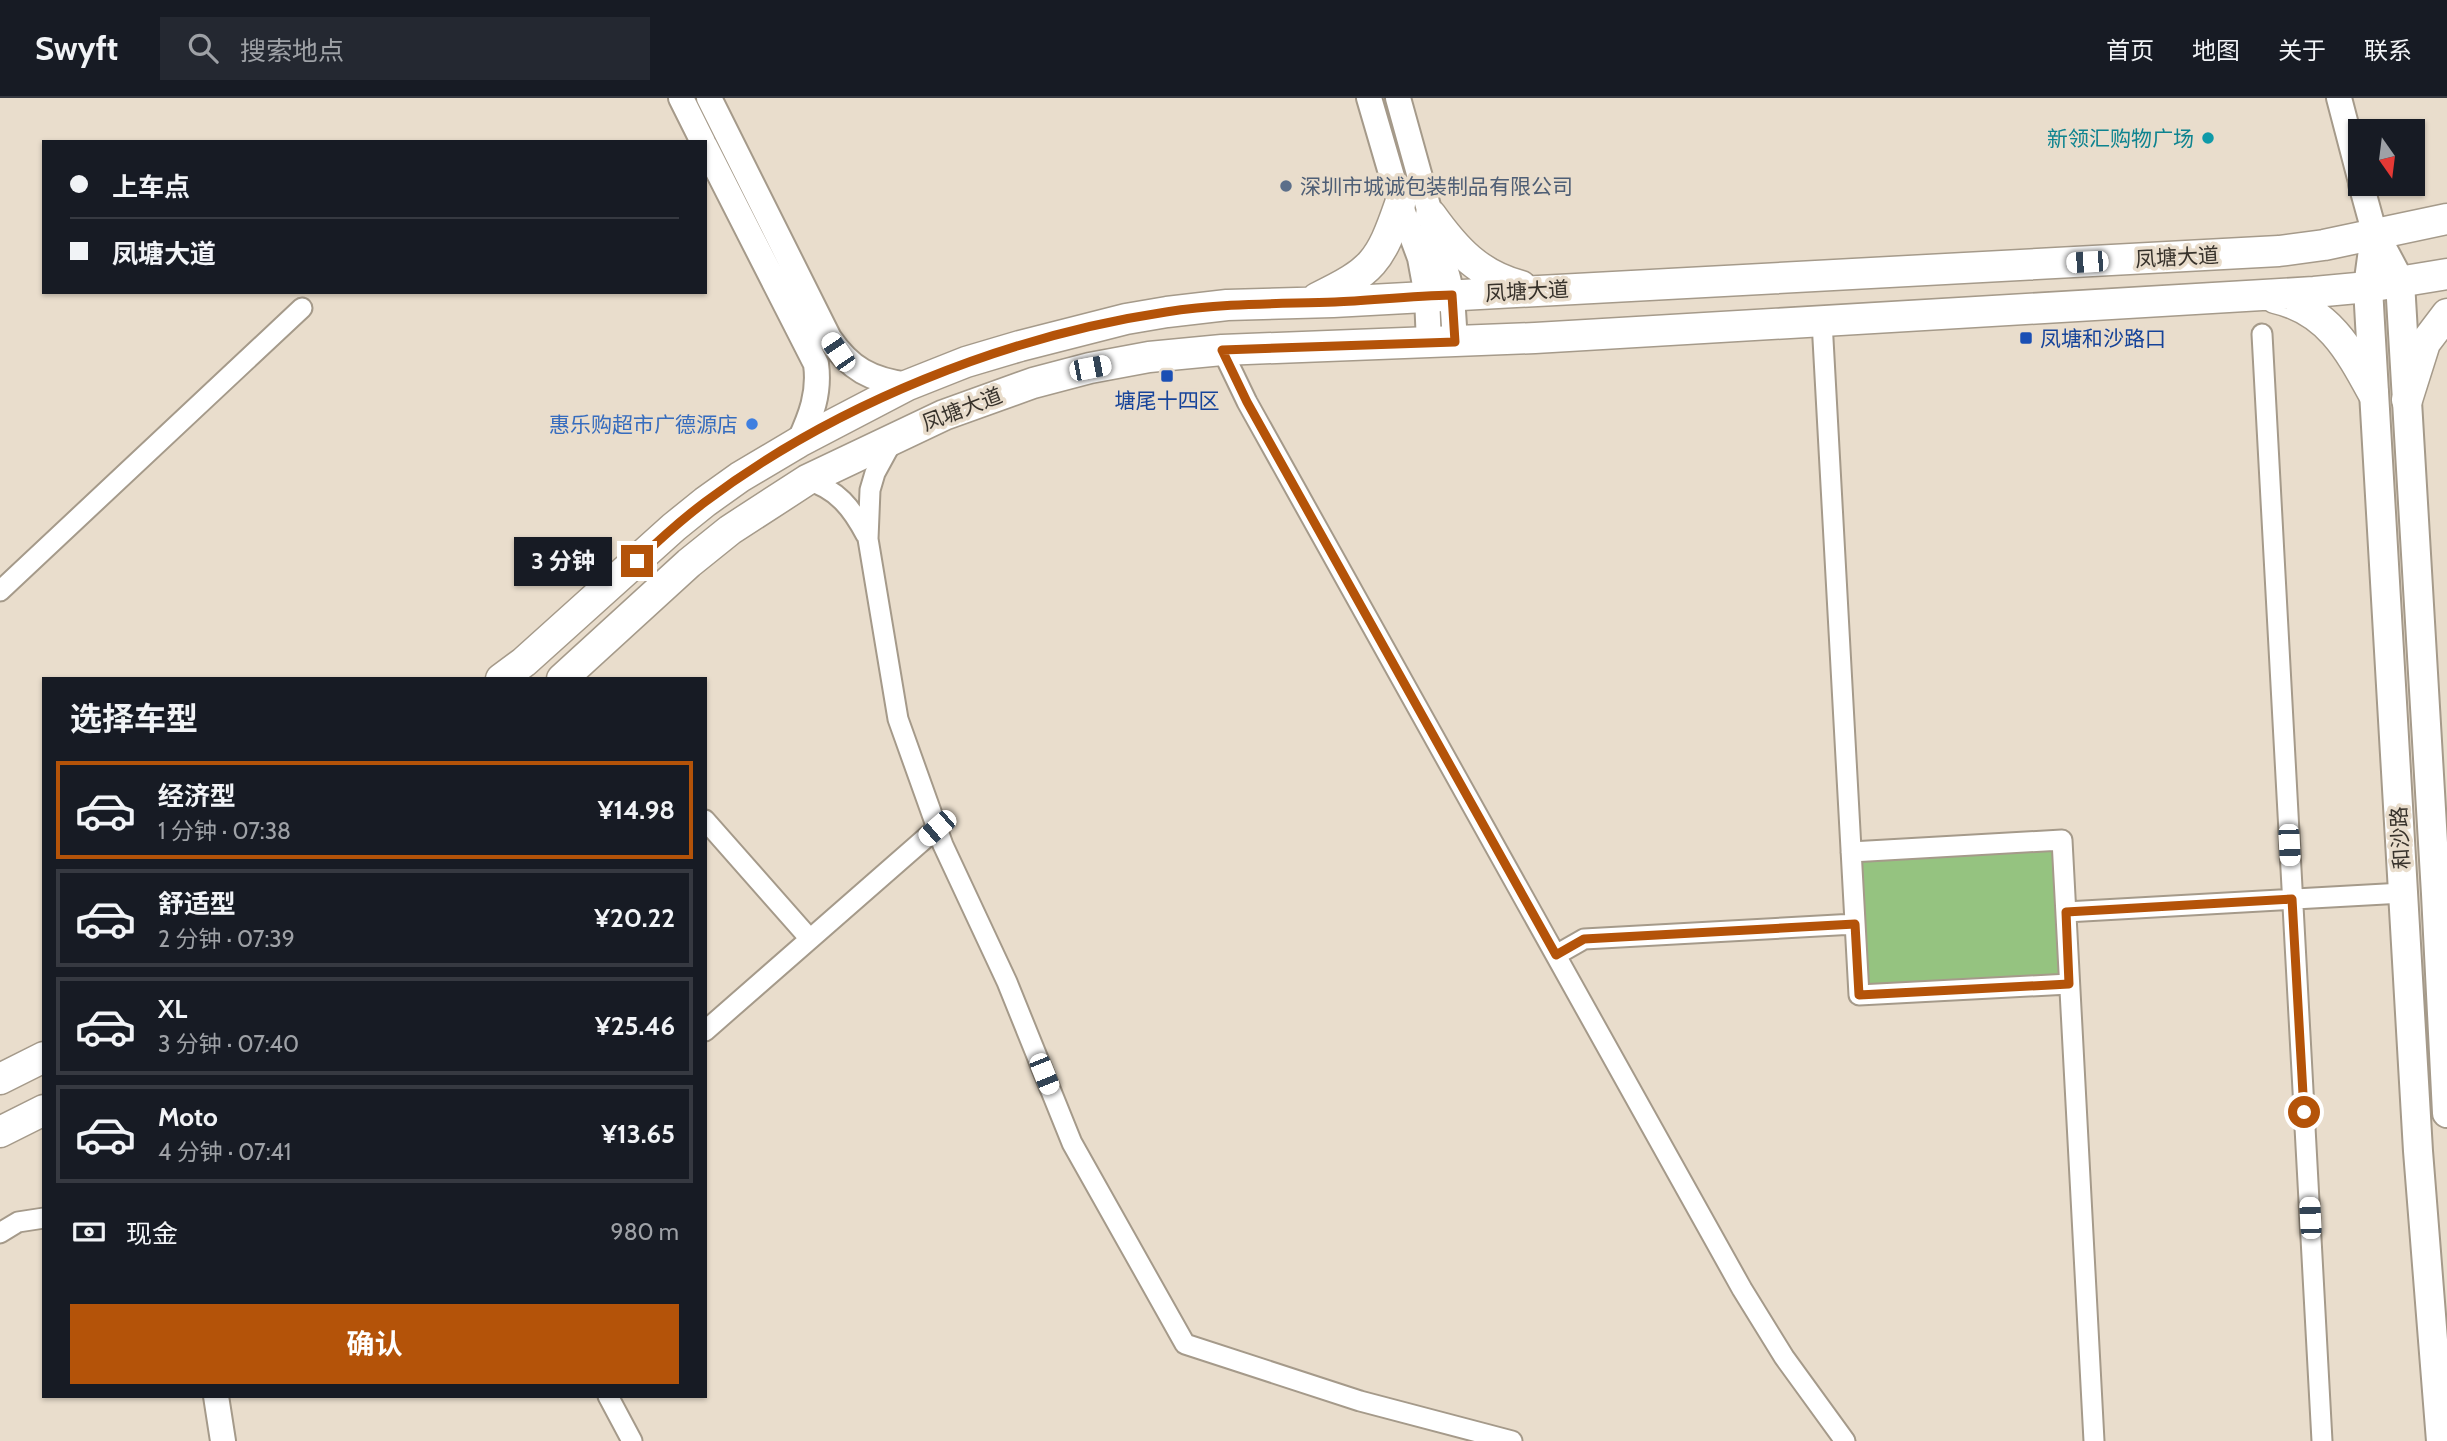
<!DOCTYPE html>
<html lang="zh">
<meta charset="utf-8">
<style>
body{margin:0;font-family:Cabin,"Noto Sans SC",sans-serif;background:#242831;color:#f1f3f6;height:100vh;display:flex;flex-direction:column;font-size:26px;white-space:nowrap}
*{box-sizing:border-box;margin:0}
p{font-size:23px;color:#9ea1a6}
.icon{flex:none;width:38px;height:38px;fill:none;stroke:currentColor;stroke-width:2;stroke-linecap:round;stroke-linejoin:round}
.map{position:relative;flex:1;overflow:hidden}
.drawer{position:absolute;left:42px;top:579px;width:665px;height:721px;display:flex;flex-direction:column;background:#171b24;border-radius:0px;box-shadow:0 2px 5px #0004}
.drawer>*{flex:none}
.top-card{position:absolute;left:42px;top:42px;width:665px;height:154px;border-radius:0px;box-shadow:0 2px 5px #0004;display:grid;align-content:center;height:154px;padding:0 28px;background:#171b24}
.needle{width:46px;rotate:166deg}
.buttons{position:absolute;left:2348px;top:21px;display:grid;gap:14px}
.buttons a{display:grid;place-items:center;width:77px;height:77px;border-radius:0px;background:#171b24;box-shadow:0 2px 5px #0004;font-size:35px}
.end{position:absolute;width:32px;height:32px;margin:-16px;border:9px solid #b45309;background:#fff;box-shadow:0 0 0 4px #fff}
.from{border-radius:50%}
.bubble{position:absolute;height:49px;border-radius:0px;background:#171b24;box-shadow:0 2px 5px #0004;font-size:23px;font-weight:700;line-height:49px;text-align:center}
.car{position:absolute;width:21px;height:42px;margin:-21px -10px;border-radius:9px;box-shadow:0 0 5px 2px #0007;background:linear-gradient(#fff 24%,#345 0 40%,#fff 0 76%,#345 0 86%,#fff 0)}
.top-card b{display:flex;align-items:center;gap:24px;height:66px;font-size:26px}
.top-card b+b{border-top:2px solid #363941}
.top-card i{width:18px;height:18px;background:#f1f3f6}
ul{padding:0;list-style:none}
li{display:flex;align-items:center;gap:21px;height:98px;margin:0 14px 10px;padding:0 14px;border:4px solid #363941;border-radius:0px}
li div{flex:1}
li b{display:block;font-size:26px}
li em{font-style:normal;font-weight:700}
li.selected{border-color:#b45309}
li>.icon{width:63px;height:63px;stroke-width:1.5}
h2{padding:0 28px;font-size:32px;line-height:84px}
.pay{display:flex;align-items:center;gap:18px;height:77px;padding:0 28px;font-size:26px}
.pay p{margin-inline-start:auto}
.cta{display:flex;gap:14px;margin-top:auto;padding:14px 28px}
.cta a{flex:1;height:80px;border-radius:0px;background:#b45309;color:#fff;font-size:28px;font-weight:700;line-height:80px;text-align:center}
header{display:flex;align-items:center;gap:42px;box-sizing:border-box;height:98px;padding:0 35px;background:#171b24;border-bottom:2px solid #363941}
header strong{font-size:33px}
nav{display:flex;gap:38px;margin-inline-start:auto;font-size:24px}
.search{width:490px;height:63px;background:#242831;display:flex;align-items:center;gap:18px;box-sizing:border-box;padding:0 24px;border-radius:0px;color:#9ea1a6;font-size:26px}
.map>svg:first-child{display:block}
.green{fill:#95c380}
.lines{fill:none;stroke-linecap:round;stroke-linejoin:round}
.minor-casing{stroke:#a59a8a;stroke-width:23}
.tertiary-casing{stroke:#a59a8a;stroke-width:28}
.secondary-casing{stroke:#a59a8a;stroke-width:32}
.primary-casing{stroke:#a59a8a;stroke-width:33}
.minor{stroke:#fff;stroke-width:19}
.tertiary{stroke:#fff;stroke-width:24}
.secondary{stroke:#fff;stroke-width:28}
.primary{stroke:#fff;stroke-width:30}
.route{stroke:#b45309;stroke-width:9}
.culture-dot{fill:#0f9aa8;stroke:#e9ddcc;stroke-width:2.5}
.service-dot{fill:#5c6f8a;stroke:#e9ddcc;stroke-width:2.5}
.transit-dot{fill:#1a4fb4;stroke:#e9ddcc;stroke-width:2.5}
.shop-dot{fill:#3f7fe0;stroke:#e9ddcc;stroke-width:2.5}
.labels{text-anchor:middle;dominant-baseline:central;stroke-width:7;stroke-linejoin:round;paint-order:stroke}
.culture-label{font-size:21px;fill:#0d838f;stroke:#e9ddcc;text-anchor:end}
.service-label{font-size:21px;fill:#4e5e75;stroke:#e9ddcc;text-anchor:start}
.street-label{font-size:21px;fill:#37322b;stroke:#e9ddcc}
.transit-label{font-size:21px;fill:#164399;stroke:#e9ddcc;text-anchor:start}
.shop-label{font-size:21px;fill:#366cbe;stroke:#e9ddcc;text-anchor:end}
</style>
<header>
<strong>Swyft</strong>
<div class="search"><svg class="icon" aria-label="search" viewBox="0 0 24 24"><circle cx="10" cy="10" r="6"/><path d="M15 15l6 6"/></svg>搜索地点</div>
<nav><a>首页</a><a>地图</a><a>关于</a><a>联系</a></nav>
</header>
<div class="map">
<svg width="2447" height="1343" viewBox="0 0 2447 1343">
<rect width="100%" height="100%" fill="#e9ddcc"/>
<!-- green -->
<path class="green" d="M2053,751l7,126 -192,11 -7,-126z"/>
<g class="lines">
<!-- minor casing -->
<g class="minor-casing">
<path id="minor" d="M1822,223l37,674 210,-11
M2262,236l60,1107
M1222,252l25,52 495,887 42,68 61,84
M893,342l-18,33 -5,17 -2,49 30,180 45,126 64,137 65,161 113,201 175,57 152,40
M807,382c30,9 45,28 59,55
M0,493l302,-283
M705,722l105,119
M1851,754l211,-12 32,601
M2066,814l337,-19
M1556,857l28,-16 271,-15
M705,933l232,-203
M0,1135l18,-11 26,-4
M608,1298l24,45"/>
</g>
<!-- tertiary casing -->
<g class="tertiary-casing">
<path id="tertiary" d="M681,0l22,44
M709,0l120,240c21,31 42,42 79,47
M1369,0l31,106 20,54 7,38 2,48
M1398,0l50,180 4,17 3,47
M2339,0l22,84
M705,48l111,218c4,29 -5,52 -17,78
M2361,86l14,51
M216,1298l7,45"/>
</g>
<!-- secondary casing -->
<g class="secondary-casing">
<path id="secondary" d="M2375,137l-7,52 2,36 48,828 23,290
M2375,137l25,47 36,612 11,219"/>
</g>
<!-- primary casing -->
<g class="primary-casing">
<path id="primary" d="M1431,117c25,35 48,60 90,71
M1317,200c56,-27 63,-36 83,-94
M2275,200c53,12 74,51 98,95
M2407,302l18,-57 22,-29
M501,581l23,-17 150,-135 31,-25 35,-25 59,-35 109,-57 58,-23 54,-16 106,-27 41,-7 60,-7 106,-3 946,-51 45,-6 123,-26
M562,581l127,-116 41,-33 77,-50 137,-65 89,-32 57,-15 59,-11 73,-7 313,-12 779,-46 54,-5 79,-13
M0,981l44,-22
M0,1034l44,-22"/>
</g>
<!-- minor -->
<use href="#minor" class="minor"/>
<!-- tertiary -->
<use href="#tertiary" class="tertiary"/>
<!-- secondary -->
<use href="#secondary" class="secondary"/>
<!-- primary -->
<use href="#primary" class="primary"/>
</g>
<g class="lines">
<!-- route -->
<path class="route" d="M637,463c22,-21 44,-41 68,-59 130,-98 301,-166 461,-190 56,-9 113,-8 169,-10 39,-2 78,-6 117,-7l3,47 -233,8 25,52 309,553 28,-16 271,-15 4,71 210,-11 -3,-72 226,-13 12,213"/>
</g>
<!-- markers -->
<circle class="culture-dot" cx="2208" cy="40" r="7"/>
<circle class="service-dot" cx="1286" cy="88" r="7"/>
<g class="transit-dot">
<rect x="2019" y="233" width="14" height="14" rx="3.5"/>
<rect x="1160" y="271" width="14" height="14" rx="3.5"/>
</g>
<circle class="shop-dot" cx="752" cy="326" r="7"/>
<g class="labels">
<!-- culture labels -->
<g class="culture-label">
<text x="2194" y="40">新领汇购物广场</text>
</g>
<!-- service labels -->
<g class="service-label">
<text x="1300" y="88">深圳市城诚包装制品有限公司</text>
</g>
<!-- street labels -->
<g class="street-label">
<text transform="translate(2177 159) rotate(-3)">凤塘大道</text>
<text transform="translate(1527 193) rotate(-3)">凤塘大道</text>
<text transform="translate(962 311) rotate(-21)">凤塘大道</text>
<text transform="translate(2400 740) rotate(-93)">和沙路</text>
</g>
<!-- transit labels -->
<g class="transit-label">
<text x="2040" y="240">凤塘和沙路口</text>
<text x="1167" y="302" text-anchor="middle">塘尾十四区</text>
</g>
<!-- shop labels -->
<g class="shop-label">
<text x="738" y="326">惠乐购超市广德源店</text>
</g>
</g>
</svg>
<div class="buttons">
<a><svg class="needle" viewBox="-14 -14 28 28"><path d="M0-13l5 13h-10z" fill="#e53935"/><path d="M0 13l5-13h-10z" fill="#9ea1a6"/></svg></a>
</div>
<i class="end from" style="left:2304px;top:1014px"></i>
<i class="end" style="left:637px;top:463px"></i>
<div class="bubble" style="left:514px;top:439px;width:98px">3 分钟</div>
<i class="car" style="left:2087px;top:164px;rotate:267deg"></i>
<i class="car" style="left:838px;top:254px;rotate:326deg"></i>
<i class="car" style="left:1090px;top:270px;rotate:79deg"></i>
<i class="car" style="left:937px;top:730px;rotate:229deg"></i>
<i class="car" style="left:2289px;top:747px;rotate:177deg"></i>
<i class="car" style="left:1044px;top:976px;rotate:158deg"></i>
<i class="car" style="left:2310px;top:1120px;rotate:357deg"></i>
<div class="top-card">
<b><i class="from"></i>上车点</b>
<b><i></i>凤塘大道</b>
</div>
<section class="drawer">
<h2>选择车型</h2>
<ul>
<li class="selected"><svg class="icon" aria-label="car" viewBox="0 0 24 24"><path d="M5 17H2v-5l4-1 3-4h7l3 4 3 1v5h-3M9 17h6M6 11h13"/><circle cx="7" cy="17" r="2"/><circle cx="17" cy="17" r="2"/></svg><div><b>经济型</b><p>1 分钟 · 07:38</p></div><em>¥14.98</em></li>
<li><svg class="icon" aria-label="car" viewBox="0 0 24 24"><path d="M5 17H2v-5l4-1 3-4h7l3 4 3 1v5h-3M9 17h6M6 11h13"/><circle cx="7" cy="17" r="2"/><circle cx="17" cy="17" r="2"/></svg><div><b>舒适型</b><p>2 分钟 · 07:39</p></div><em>¥20.22</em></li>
<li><svg class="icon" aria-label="car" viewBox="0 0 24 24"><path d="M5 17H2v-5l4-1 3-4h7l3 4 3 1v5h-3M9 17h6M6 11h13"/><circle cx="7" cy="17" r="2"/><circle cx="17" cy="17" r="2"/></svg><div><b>XL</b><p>3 分钟 · 07:40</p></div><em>¥25.46</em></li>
<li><svg class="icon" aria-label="car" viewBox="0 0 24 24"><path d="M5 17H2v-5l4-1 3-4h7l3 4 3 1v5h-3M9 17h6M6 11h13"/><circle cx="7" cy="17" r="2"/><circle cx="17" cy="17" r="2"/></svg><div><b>Moto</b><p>4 分钟 · 07:41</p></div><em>¥13.65</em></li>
</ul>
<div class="pay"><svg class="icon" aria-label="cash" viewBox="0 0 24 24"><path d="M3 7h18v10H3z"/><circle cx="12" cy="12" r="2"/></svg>现金<p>980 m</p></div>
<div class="cta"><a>确认</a></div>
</section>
</div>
